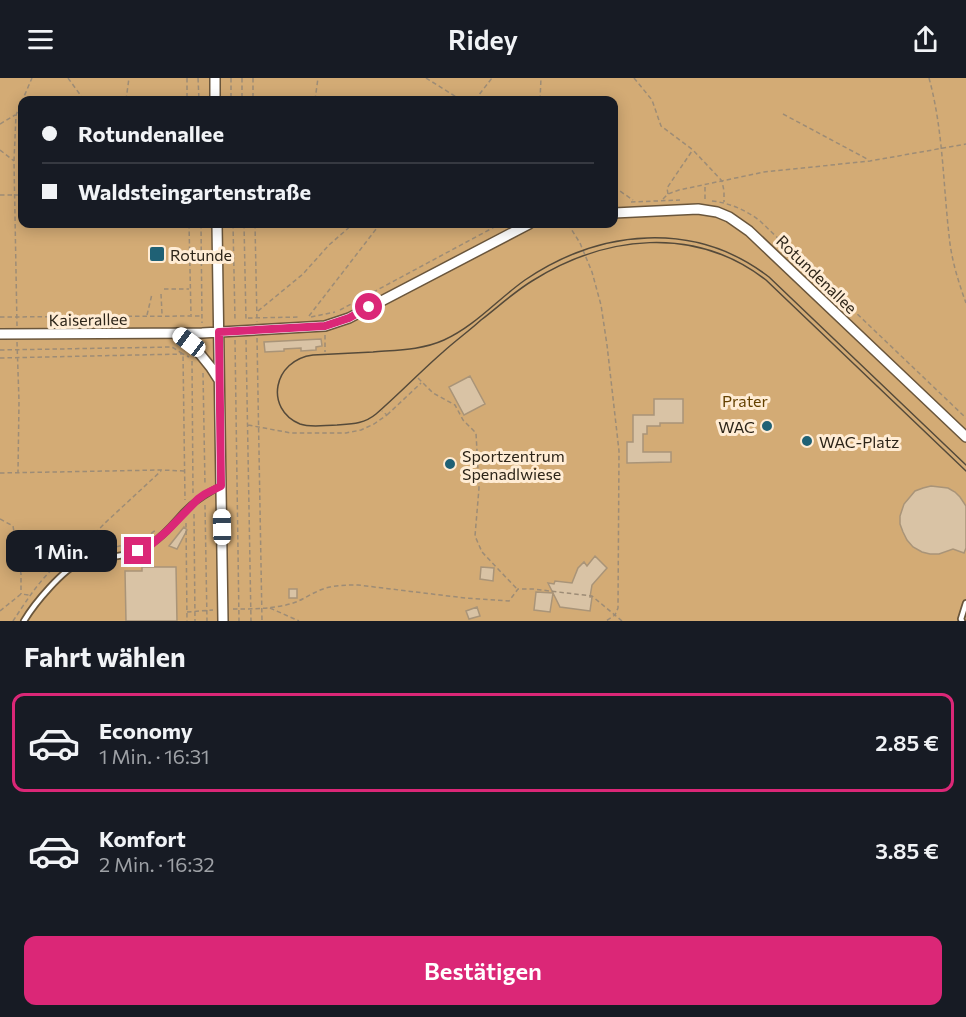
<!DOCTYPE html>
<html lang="de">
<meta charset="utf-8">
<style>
body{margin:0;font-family:Commissioner,sans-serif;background:#242831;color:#f1f3f6;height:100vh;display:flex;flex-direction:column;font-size:22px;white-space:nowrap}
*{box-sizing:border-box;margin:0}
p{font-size:20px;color:#9ea1a6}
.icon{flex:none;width:33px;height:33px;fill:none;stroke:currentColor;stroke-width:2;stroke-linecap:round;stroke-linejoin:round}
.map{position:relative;height:543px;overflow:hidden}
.sheet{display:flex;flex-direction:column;background:#171b24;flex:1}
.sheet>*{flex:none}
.banner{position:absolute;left:18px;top:18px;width:600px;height:132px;border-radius:12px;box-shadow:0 3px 15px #0003;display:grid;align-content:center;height:132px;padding:0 24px;background:#171b24}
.end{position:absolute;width:27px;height:27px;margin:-14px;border:8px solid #db2777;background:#fff;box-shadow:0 0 0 3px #fff}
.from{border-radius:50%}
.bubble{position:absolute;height:42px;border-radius:12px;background:#171b24;box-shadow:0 3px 15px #0003;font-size:20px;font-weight:600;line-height:42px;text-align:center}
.car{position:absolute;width:18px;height:36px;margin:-18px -9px;border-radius:8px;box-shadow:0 0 4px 2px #0007;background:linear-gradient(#fff 24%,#345 0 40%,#fff 0 76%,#345 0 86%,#fff 0)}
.banner b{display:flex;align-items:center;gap:21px;height:57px;font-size:22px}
.banner b+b{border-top:2px solid #363941}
.banner i{width:15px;height:15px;background:#f1f3f6}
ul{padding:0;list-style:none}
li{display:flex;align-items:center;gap:18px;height:99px;margin:0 12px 9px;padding:0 12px;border:3px solid transparent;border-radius:12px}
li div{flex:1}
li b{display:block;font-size:22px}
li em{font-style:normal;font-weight:600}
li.active{border-color:#db2777}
li>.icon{width:54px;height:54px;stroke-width:1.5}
h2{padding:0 24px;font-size:27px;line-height:72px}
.primary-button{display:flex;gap:12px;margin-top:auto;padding:12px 24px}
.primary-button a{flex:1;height:69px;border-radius:12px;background:#db2777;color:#fff;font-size:24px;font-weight:600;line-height:69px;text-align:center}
header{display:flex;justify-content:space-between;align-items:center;height:78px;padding:0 24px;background:#171b24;font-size:27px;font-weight:600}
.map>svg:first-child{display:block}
.green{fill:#d3ab75;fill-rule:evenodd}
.building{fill:#d9c3a5;stroke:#a99478;stroke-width:1.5}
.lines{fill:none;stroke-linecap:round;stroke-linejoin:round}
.service-casing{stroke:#6a563c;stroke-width:8}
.minor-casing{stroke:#6a563c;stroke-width:12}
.path{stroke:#9d8c76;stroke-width:1.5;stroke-dasharray:4.5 3;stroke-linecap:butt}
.service{stroke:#fff;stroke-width:4.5}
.minor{stroke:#fff;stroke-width:9}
.tram{stroke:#554a3a;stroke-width:1.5}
.route{stroke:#db2777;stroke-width:8}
.poi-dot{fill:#1f6175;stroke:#ffecd4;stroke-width:2}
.labels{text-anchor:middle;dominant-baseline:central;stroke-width:6;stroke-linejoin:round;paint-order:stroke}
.poi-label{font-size:16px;fill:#2c2418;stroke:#ffecd4;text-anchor:start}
.street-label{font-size:16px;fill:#2c2418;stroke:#ffecd4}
.park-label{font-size:16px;fill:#644100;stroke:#ffecd4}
</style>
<header><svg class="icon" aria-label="menu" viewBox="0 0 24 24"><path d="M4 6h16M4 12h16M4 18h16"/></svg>Ridey<svg class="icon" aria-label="share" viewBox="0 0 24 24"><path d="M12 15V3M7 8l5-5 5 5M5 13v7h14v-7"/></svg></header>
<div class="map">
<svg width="966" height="543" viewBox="0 0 966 543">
<rect width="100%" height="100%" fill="#f5dec0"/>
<!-- green -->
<path class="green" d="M0,0h966v543h-966zM22,22h592v124h-592z"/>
<!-- building -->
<path class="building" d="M321,261l1,7 -6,1v3l-15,1v-3l-17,1v2l-19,1 -1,-10z
M470,298l15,28 -21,11 -15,-28z
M654,321h29v24h-23v3h-13v8h-4v18h28v10l-44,1v-21h6v-27h21z
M931,408l17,2 7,4 5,5 6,9v42l-2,5 -11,-4 -14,5h-9l-8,-2 -9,-5 -6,-7 -4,-8 -3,-8v-8l4,-12 11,-13 8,-3z
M184,449l3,3 -10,19 -8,-3z
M595,478l12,12 -15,17 -2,12h2l-2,14 -30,-4 -12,-24 6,1 1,-3 17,2 6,-15 6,-6 3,4z
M142,489h34l1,54h-51l-1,-50h17z
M481,489l13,1 -1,13 -13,-2z
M289,511h8v9h-8z
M536,514l17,1 -3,19 -16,-2z
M477,529l3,9 -11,3 -3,-8z"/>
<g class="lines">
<!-- service casing -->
<g class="service-casing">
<path id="service" d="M24,543c10,-17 39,-52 57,-59 6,-3 15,-3 22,-4 17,-2 34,-4 48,-14 13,-8 23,-21 33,-32 11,-12 23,-19 37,-26
M962,543l-1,-2 5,-16"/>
</g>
<!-- minor casing -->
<g class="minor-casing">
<path id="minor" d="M215,0v22
M614,135l84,-4 19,3 12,5 20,14 217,206
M217,146l6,397
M177,255c17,13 31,28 42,47
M0,256l202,-1 123,-7 24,-8 180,-94"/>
</g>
<!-- path -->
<path class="path" d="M68,0l16,22
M187,0v22
M198,0l1,22
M231,0v22
M242,0v22
M253,0v22
M426,0l35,22
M634,0l18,22 9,26 32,24 29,31 2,10v11
M929,0c14,51 14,104 20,157 2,23 9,46 17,68
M126,22l3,-22
M315,22l3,-22
M475,22l17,-22
M540,22l1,-22
M783,36l86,46
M0,46l15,-9
M0,72l14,11
M614,109l19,13
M668,116l-1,-6 25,-37
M0,117h22
M663,121l5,-5 11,-4 85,-18 106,-11 96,-17
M705,121v-13
M712,123c18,2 34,9 48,20l206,197
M631,124l49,-2
M189,146l2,91
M201,146l1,99
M233,146l2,96
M244,146l2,96
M255,146l2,98
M568,146l12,19 12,29 9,33 6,40 12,106 -1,157 -3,7 -9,6
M164,211h25
M161,216l1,20
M340,232l160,-86
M258,233l45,-37 26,-29 24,-21
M147,237l5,-21
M309,238l71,-92
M0,239l201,-1
M311,239l24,-5
M248,240l52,-1
M17,248l-3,-165 2,-46 16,-37
M325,257v17
M257,260l5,283
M235,262l4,281
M246,262l5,281
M17,264l2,59 -1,71
M0,272l172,-3 11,7 2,146
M0,280l183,-4 6,3
M192,283l1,133
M203,295l2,112
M418,300l15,15 22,12 8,15 13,13 3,55 -4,48 7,16 35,37
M387,337l34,-32
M248,347l43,8h55l15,-3 13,-6 13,-9 -5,-4
M0,395l161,-3 23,1
M205,427l2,116
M194,436l1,107
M0,441l13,7 8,48v20
M186,445l1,98
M78,478l-1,-4 28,-29 56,-52
M270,530l29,13
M233,531c19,0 38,0 57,-5 9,-2 17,-8 26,-12 13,-7 28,-7 42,-7l107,13 44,3 9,-12h15l59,7 30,25
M0,533l21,-17 8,1
M187,534l26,-2
M13,543c16,-24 36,-57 64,-69 28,-4 56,-4 79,-22"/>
<!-- service -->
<use href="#service" class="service"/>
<!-- minor -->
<use href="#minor" class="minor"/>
<!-- tram -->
<path class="tram" d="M966,387l-197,-188c-74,-57 -169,-48 -244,3 -27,19 -50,46 -81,60 -22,10 -47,10 -71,12 -20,1 -40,2 -60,3 -40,5 -49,54 -13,69 11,4 25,1 37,1 15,-1 27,-1 39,-11 23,-20 44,-42 67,-62 12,-11 26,-21 38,-32 17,-13 33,-28 51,-39 73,-46 163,-56 234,-1l200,191"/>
</g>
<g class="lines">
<!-- route -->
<path class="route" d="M138,473l14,-7 15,-13 31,-32 7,-5 16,-8 -2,-154 106,-6 24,-8 20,-11"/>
</g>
<!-- markers -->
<g class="poi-dot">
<rect x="149" y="168" width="16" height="16" rx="3"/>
<circle cx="767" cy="348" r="6"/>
<circle cx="807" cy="363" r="6"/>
<circle cx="450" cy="386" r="6"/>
</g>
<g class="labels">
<!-- poi labels -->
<g class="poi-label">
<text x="170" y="176">Rotunde</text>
<text x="755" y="348" text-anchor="end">WAC</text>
<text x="819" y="363">WAC-Platz</text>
<text x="462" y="377">Sportzentrum<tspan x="462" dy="18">Spenadlwiese</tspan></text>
</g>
<!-- street labels -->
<g class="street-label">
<text transform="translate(817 196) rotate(44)">Rotundenallee</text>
<text transform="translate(88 241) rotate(-1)">Kaiserallee</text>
</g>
<!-- park labels -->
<g class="park-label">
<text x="745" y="322">Prater</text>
</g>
</g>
</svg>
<i class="end from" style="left:369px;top:229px"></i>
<i class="end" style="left:138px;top:473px"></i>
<div class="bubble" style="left:6px;top:452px;width:111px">1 Min.</div>
<i class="car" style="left:189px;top:264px;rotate:307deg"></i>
<i class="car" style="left:222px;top:449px;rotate:359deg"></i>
<div class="banner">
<b><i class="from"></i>Rotundenallee</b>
<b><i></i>Waldsteingartenstraße</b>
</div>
</div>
<section class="sheet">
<h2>Fahrt wählen</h2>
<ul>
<li class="active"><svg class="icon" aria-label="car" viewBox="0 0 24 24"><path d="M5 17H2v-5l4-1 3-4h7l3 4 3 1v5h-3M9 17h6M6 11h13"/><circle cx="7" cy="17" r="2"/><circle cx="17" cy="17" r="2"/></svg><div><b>Economy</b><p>1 Min. · 16:31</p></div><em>2.85 €</em></li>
<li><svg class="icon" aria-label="car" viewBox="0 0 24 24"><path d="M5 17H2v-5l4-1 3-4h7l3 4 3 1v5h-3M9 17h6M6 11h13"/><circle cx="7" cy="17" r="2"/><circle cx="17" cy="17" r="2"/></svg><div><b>Komfort</b><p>2 Min. · 16:32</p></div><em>3.85 €</em></li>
</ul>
<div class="primary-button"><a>Bestätigen</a></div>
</section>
